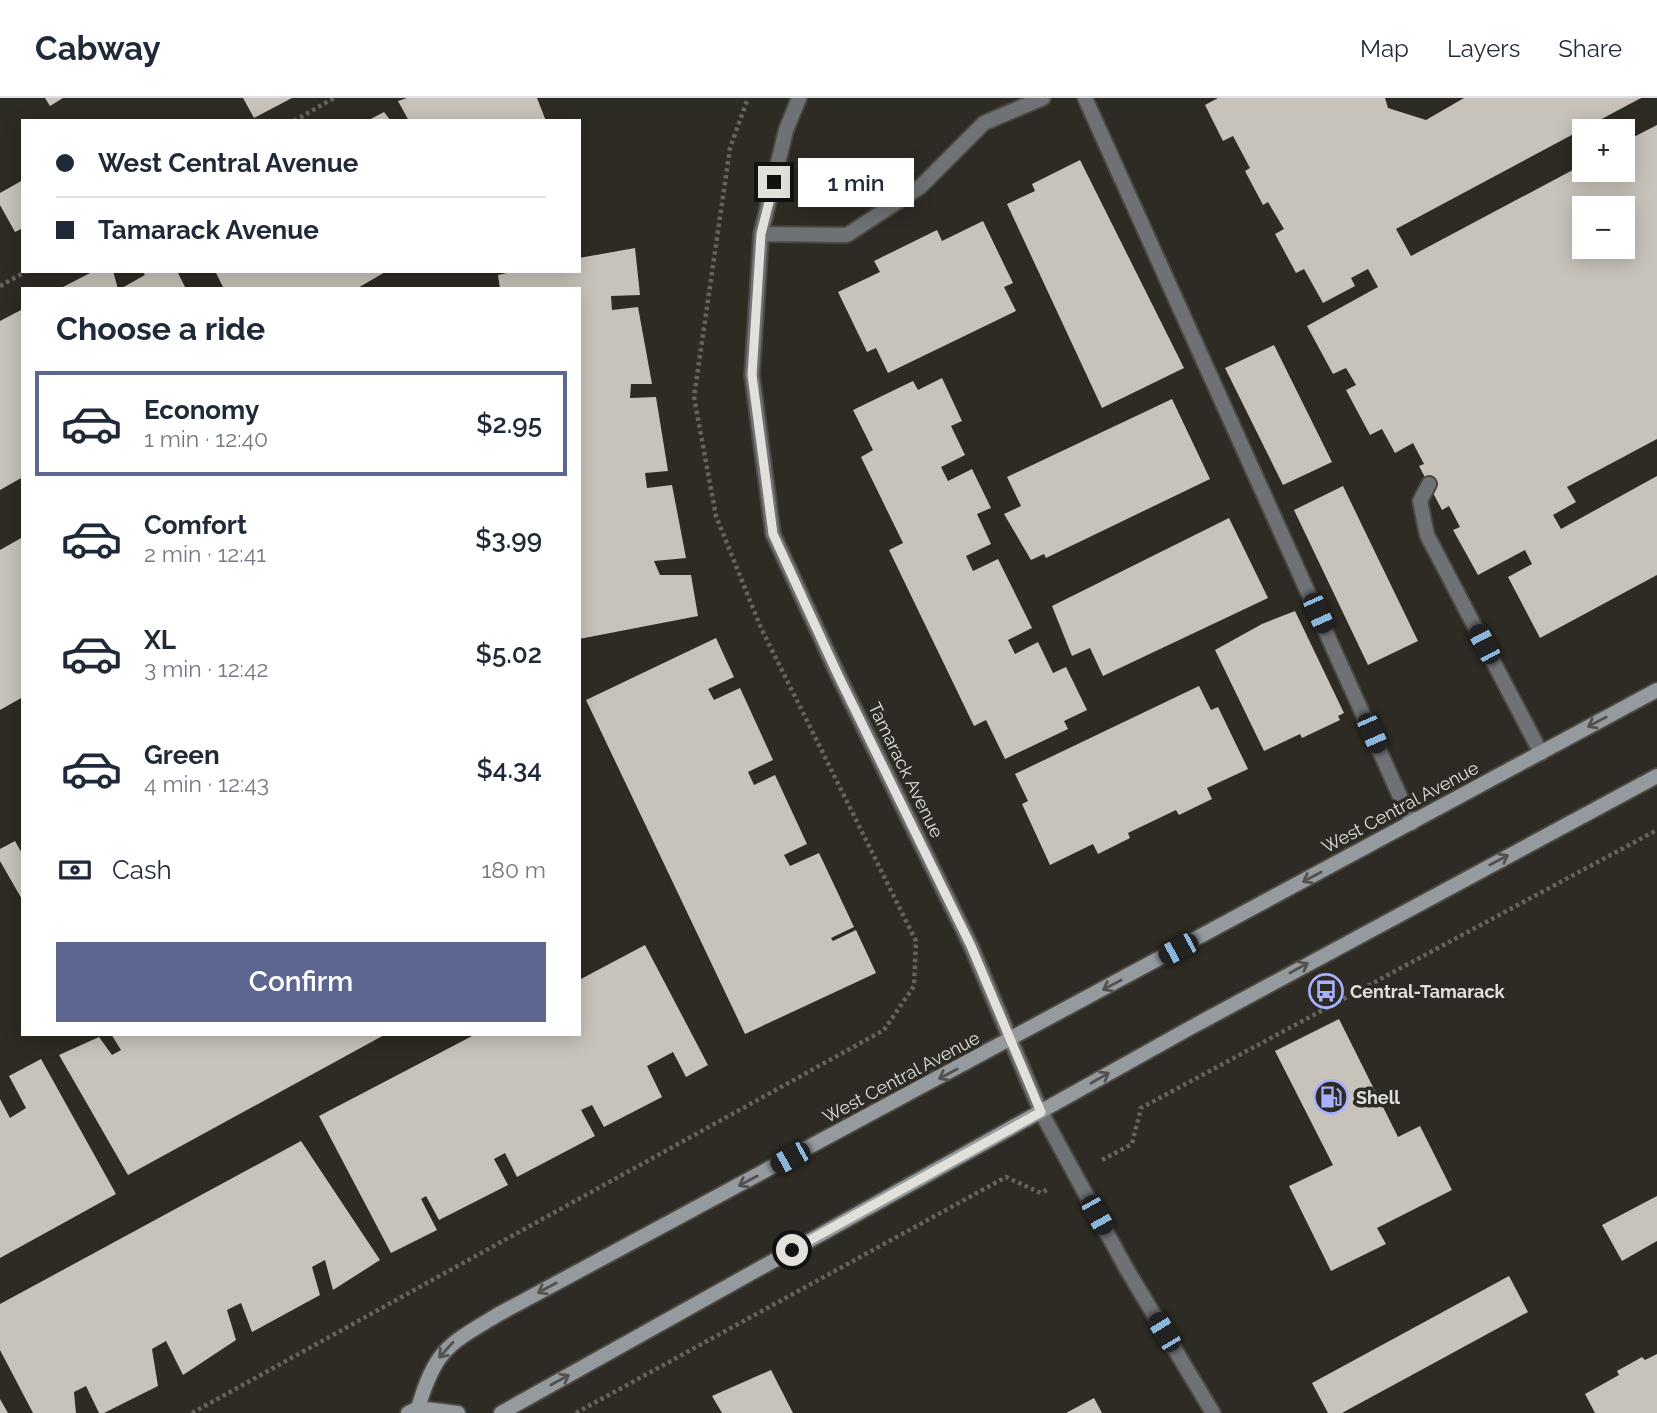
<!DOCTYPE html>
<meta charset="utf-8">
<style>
body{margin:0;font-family:Raleway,sans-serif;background:#f6f6f7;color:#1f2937;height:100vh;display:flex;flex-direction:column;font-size:26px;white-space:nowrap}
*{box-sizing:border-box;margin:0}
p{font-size:23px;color:#747a83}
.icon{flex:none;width:38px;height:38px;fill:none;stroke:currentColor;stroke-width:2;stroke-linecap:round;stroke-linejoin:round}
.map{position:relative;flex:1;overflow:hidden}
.side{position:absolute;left:21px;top:189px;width:560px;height:749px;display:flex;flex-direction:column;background:#fff;border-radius:0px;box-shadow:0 4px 18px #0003}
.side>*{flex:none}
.hud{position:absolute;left:21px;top:21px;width:560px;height:154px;border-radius:0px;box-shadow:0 4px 18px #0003;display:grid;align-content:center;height:154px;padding:0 35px;background:#fff}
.controls{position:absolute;left:1572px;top:21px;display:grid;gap:14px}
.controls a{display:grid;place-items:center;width:63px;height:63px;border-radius:0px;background:#fff;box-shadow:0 4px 18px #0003;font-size:35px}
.end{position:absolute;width:32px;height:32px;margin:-16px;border:9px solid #e1e0db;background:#111;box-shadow:0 0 0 4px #111}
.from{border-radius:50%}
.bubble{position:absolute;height:49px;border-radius:0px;background:#fff;box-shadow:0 4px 18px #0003;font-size:23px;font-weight:600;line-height:49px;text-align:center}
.car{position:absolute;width:21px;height:42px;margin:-21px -10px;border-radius:9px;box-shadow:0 0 5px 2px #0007;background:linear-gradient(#222 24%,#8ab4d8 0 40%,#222 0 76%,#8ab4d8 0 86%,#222 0)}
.hud b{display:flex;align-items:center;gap:24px;height:66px;font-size:26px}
.hud b+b{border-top:2px solid #e0e1e3}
.hud i{width:18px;height:18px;background:#1f2937}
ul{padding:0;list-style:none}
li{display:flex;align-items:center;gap:21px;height:105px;margin:0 14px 10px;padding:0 21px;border:4px solid transparent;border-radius:0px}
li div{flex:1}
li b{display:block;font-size:26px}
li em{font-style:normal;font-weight:600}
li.selected{border-color:#5c6690}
li>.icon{width:63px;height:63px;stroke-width:1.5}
h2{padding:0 35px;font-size:32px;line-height:84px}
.pay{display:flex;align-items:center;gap:18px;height:77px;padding:0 35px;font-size:26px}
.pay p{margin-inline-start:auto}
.cta{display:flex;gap:14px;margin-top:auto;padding:14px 35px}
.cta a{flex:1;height:80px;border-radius:0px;background:#5c6690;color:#fff;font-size:28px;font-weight:600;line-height:80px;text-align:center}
header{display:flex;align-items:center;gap:42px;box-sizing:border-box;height:98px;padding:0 35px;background:#fff;border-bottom:2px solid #e0e1e3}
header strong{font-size:33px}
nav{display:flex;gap:38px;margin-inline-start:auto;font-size:24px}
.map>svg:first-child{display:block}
.building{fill:#c8c3ba;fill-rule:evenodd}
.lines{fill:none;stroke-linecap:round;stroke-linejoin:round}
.lane-casing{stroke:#4b4841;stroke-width:18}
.street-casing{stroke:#4b4841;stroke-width:18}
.secondary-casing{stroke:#4b4841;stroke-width:18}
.path{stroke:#66635d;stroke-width:4.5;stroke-dasharray:3.5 3.5;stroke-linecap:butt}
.lane{stroke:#6f7275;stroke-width:14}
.street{stroke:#6f7275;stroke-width:14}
.secondary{stroke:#959a9f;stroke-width:14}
.oneway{stroke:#52524f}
.route{stroke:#e1e0db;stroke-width:9}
.labels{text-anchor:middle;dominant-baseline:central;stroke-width:7;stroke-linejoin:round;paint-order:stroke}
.street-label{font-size:18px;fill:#e1e0db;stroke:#2e2b24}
.poi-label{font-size:18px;font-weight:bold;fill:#e1e0db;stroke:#2e2b24;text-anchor:start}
</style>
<header>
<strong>Cabway</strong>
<nav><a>Map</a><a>Layers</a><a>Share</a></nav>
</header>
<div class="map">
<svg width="1657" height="1315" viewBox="0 0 1657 1315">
<rect width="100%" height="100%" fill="#2e2b24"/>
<!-- building -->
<path class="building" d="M45,0h18l-13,8z
M243,0h49l-38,20z
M407,0h130l9,23h-137l-11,-20z
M1218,0h167l3,10 38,12 38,-22h177l-245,131 15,27 173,-92v6h38v-27l35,-18v314l-90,48 9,15 -23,13 8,14 96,-53v99l-117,63 -32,-61 24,-13 -7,-14 -47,25 -25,-45 7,-3 -11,-21 -7,4 -23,-44 5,-2 -11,-21 -18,10 -13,-24 -12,6 -24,-45 10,-5 -10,-17 -13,6 -26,-48 71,-39 -10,-18 -17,9 4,8 -32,17 -19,-34 -8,4 -21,-39 9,-5 -16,-27 -5,3 -18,-34 5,-3 -17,-32 -10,5 -18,-36zM1584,110h38v39h-38z
M384,14l7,9h-24z
M1080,62l104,208 -82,40 -95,-204 28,-13 -3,-7z
M23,82v48l-8,4 -15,-27v-12z
M983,123l30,62 -9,4 12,24 -128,62 -12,-25 -9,4 -29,-60 42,-20 -6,-11 63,-31 5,11z
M635,150l5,47 -29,1 1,14 26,-3 14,77h-21l-1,14 26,-1 12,74 -23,2 2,15 25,-3 14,73 -32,3 6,14h31l7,41 -119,23v-350h-79l-2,-14 17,-4h64v-13z
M94,173h19l5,18h-59z
M142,173h35l9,18h-66l25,-14z
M215,173h172l-31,18h-132z
M23,211v168l-23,13v-169z
M1274,247l58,117 -49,23 -58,-117z
M942,280l20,43 -11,5 14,29 -24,12 7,14 24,-12 19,39 -14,6 14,30 -25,12 7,15 25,-12 34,69 -24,12 7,14 23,-12 15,31 13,-6 21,43 -23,11 4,8 -63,30 -19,-39 -12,6 -85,-176 14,-7 -42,-86 12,-7 -20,-40 60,-29 5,9z
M1172,301l38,80 -164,79 -2,-4 -13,6 -27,-46 17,-8 -14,-29z
M1343,388l75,155 -50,24 -74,-155z
M1229,420l39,80 -165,78 -13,-28 -18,8 -20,-50z
M23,439v160l-23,13v-160z
M1295,513l49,102 -6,3 2,4 -38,18 -2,-4 -36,17 -49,-101 47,-26z
M716,540l18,39 -26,12 6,11 26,-12 33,72 -25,12 6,13 21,-10 32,69 -23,11 6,11 29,-13 35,74 -23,11 2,3 23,-11 20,43 -131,61 -159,-334z
M1199,588l12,24 7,-3 30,62 -41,19 5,11 -33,16 -3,-5 -48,23 2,5 -32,16 -5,-10 -43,21 -28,-61 6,-3 -13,-27z
M15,743l8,14v46l-23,-40v-12z
M645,847l63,120 -22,12 -13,-25 -26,14 15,31 -58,30 -12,-22 -11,5 14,26 -78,41 -12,-24 -11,6 14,26 -69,35 -13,-24 -5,3 16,31 -46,23 -72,-137 157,-82h103v-54z
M1339,921l59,118 22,-11 32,64 -75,38 9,16 -55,27 -42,-85 44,-21 -58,-114z
M111,936h275l-258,141 -69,-120 40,-18 13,18 9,-5z
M41,961l75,135 -116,64v-159l10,19 16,-10 -17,-32z
M301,1043l79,119 -47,30 -8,-30 -13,7 8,28 -68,37 -11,-29 -14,7 9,30 -53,35 -17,-34 -14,8 6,37 -54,27h-5l-13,-27 -12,6 2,21h-43l-33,-63v-46z
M1657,1098v45l-35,20 -20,-36z
M1509,1178l19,36 -186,101h-14l-16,-30z
M1657,1256v59h-62l-10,-19 34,-19 -2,-4 25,-14 3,3z
M771,1272l22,43h-71l-10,-17z
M1094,1300l8,15h-36z
M0,1301l8,14h-8z"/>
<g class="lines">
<!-- lane casing -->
<g class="lane-casing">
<path id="lane" d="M1429,386l-9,17 7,34 114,218"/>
</g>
<!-- street casing -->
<g class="street-casing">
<path id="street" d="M799,0l-13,32 -25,104 -9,141 21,159 65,141 133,271 70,166 85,156 87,145
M1085,0l327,725
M761,136l86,1 73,-48 64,-64 59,-25"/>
</g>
<!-- secondary casing -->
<g class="secondary-casing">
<path id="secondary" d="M418,1310c18,-60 30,-63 81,-94l1158,-624
M408,1315l10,-5 40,5
M501,1315l689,-385 467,-252"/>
</g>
<!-- path -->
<path class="path" d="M294,23l40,-23
M0,188l27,-15
M1102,1062l30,-16 9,-36 516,-278
M192,1315l692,-383 30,-44 2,-45 -155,-313 -45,-112 -22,-119 36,-249 18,-50
M576,1315l430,-236 35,16 7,-4"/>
<!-- lane -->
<use href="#lane" class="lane"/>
<!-- street -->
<use href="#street" class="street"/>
<!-- secondary -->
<use href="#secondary" class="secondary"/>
</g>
<!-- one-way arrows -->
<defs><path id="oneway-shaft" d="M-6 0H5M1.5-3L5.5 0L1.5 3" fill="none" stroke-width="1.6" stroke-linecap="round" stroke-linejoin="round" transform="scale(1.75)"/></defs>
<g class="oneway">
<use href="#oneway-shaft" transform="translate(1597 624) rotate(152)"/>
<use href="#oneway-shaft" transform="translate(1499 762) rotate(-28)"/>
<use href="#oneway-shaft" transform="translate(1312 779) rotate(152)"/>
<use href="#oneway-shaft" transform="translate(1299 870) rotate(-29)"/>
<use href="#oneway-shaft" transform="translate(1112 887) rotate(152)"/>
<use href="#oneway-shaft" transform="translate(948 976) rotate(152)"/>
<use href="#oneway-shaft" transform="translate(1100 980) rotate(-30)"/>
<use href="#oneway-shaft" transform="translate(748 1083) rotate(152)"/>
<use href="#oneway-shaft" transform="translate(547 1190) rotate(152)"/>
<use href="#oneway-shaft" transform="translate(446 1252) rotate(132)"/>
<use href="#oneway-shaft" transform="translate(560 1282) rotate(-29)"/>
</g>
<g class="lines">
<!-- route -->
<path class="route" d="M774,84l-13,52 -9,141 21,159 65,141 133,271 70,166 -249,138"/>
</g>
<!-- icons -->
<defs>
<g id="bus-ring" transform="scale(1.75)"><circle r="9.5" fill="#2e2b24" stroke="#a7b1fc" stroke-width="1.5"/><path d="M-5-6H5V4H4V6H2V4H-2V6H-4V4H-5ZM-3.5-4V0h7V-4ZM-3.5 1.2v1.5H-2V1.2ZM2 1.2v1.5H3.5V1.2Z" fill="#a7b1fc"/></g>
<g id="fuel-ring" transform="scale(1.75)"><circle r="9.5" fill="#2e2b24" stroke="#a7b1fc" stroke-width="1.5"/><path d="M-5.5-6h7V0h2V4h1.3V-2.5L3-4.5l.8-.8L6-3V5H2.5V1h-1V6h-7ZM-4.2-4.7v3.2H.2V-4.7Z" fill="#a7b1fc"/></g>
</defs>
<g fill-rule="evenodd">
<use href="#bus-ring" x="1326" y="893"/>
<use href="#fuel-ring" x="1331" y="999"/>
</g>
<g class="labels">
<!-- street labels -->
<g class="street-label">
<text transform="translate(906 672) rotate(64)">Tamarack Avenue</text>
<text transform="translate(1400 709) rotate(-28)">West Central Avenue</text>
<text transform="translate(901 979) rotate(-28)">West Central Avenue</text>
</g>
<!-- poi labels -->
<g class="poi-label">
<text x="1350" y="893">Central-Tamarack</text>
<text x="1356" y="999">Shell</text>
</g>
</g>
</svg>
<div class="controls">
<a>+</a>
<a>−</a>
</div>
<i class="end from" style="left:792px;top:1152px"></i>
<i class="end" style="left:774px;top:84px"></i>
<div class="bubble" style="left:798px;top:60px;width:116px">1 min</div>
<i class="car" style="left:1318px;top:515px;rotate:156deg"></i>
<i class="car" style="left:1484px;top:546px;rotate:332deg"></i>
<i class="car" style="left:1372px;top:635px;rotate:156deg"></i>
<i class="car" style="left:1178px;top:851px;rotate:242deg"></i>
<i class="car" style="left:790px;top:1060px;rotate:241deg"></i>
<i class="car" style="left:1097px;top:1117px;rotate:151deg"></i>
<i class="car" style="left:1164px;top:1234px;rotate:329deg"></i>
<div class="hud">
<b><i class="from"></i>West Central Avenue</b>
<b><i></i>Tamarack Avenue</b>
</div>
<section class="side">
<h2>Choose a ride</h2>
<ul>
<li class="selected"><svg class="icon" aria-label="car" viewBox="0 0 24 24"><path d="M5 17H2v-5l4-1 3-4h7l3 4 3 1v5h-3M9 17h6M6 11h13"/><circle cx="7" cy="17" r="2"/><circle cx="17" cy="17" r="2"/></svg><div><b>Economy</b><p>1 min · 12:40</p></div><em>$2.95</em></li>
<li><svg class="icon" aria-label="car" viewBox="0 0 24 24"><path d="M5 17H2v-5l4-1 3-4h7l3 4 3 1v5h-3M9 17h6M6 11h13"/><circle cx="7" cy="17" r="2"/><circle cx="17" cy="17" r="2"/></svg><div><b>Comfort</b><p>2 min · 12:41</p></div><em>$3.99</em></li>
<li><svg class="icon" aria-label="car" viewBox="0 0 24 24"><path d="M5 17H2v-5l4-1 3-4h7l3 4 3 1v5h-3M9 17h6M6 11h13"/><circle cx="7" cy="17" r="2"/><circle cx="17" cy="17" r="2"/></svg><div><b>XL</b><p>3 min · 12:42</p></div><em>$5.02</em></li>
<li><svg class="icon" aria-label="car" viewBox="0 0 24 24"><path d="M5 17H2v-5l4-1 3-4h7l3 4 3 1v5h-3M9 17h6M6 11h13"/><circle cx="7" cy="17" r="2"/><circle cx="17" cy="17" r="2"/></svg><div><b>Green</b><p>4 min · 12:43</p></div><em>$4.34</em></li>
</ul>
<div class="pay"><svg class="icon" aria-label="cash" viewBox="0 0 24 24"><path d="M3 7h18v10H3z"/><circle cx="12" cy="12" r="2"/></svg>Cash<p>180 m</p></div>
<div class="cta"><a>Confirm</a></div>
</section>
</div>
